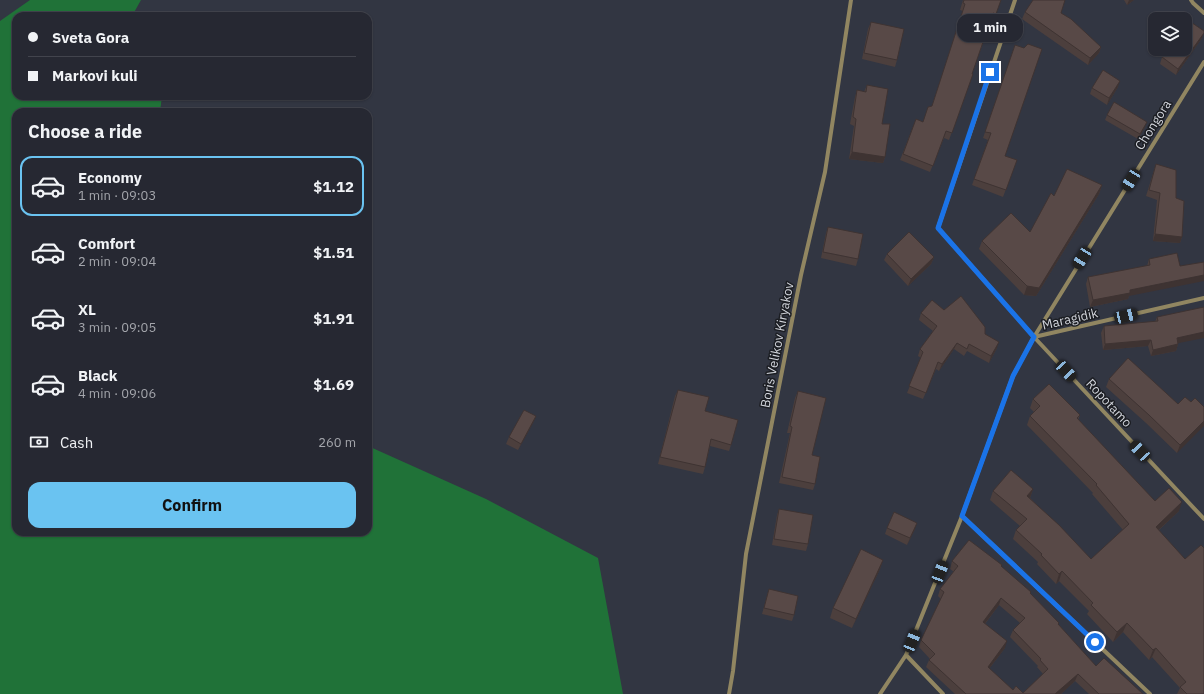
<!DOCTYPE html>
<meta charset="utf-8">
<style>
body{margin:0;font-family:"IBM Plex Sans",sans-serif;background:#2e303a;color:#f1f3f6;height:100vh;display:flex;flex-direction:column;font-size:15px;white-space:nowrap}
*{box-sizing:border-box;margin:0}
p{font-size:13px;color:#a4a6ac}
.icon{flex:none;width:22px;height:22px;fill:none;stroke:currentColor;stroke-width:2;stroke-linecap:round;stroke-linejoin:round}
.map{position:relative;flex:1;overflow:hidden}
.sheet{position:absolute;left:12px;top:108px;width:360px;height:428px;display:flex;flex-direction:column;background:#262832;border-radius:12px;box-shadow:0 1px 3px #0004,0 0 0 1px #42444d}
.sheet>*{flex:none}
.guide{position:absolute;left:12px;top:12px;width:360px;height:88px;border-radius:12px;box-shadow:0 1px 3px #0004,0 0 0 1px #42444d;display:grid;align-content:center;height:88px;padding:0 16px;background:#262832}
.buttons{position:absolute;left:1148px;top:12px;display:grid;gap:8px}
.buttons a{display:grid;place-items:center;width:44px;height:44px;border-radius:8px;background:#262832;box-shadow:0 1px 3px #0004,0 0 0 1px #42444d;font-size:20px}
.end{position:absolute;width:18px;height:18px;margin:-9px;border:5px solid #1a73e8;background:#fff;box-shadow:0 0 0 2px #fff}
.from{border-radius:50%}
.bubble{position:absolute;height:28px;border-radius:12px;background:#262832;box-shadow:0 1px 3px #0004,0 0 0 1px #42444d;font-size:13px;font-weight:800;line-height:28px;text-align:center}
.car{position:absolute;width:12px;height:24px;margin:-12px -6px;border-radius:5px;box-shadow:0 0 3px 1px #0007;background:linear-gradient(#222 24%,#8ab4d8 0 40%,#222 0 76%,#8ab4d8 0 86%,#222 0)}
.guide b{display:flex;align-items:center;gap:14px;height:38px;font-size:15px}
.guide b+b{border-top:1px solid #42444d}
.guide i{width:10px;height:10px;background:#f1f3f6}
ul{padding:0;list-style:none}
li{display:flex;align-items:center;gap:12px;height:60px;margin:0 8px 6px;padding:0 8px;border:2px solid transparent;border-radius:12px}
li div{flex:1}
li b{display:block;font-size:15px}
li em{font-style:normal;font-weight:800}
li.active{border-color:#6ac3f1}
li>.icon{width:36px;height:36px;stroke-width:1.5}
h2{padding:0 16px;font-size:18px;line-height:48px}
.pay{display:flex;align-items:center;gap:10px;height:44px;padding:0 16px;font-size:15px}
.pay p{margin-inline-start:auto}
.button{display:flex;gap:8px;margin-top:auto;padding:8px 16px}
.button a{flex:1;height:46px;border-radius:12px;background:#6ac3f1;color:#111;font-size:16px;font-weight:800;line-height:46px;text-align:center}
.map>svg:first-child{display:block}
.forest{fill:#207238}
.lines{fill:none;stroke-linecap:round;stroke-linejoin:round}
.street{stroke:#918661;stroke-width:4}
.wall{fill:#4c3f3d;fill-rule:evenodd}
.shaded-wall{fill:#3e3332}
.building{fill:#584947;stroke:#3e3332;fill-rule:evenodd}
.route{stroke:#1a73e8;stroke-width:5}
.labels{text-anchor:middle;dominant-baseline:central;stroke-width:3;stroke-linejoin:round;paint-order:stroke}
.street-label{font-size:13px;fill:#d2d5dc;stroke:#1c1e23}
</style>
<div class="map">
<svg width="1204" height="694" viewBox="0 0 1204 694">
<rect width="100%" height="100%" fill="#323642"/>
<!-- forest -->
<path class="forest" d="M30,0h111l-9,16h-116v80h146l-2,16h-144v420h352v-86l118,53 112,59 25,136h-623v-673z"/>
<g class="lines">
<!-- street -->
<path class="street" d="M1015,0l-77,228 96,109 170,182
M1191,0l2,3 11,10
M1034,337l170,-39
M962,516l188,178
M906,655l37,39
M729,694l4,-23 13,-117 55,-279 24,-103 26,-172
M880,694l26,-39 56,-139 51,-140 21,-39 170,-275"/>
</g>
<!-- wall -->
<path class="wall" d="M963,0l33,14 -2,7 -3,-1 -19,54h1l-24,66 -5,-2 -14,34 -30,-12 16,-41 7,3 9,-16 31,-95 -3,-1z
M1124,0h10l-7,5z
M1025,12l36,1 40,34 -2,6 -11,12 -66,-46z
M871,22l26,38 -2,7 -33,-8 6,-30z
M1202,38l-26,37 -16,-11 2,-7z
M1015,45l-10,111 12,4 -14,37 -31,-12 16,-45 -5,-2z
M867,85l15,39 3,33 -2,6 -34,-4 5,-33 -4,-2 5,-27 2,-7 7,2z
M1118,87l-11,18 -17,-11 2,-6z
M1107,115l38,12 -7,12 -33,-19z
M1156,164l20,34 6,39 -2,6 -27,-2 4,-41 -11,-4z
M1102,185l-3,9 -63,102 -12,-1 -45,-46 3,-8 48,-9 24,-36z
M828,227l30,32 -2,7 -35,-8 5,-25z
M887,254l47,3 -3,7 -23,22 -24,-26z
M1149,259l31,7 -51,30 -1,3 -38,8 -4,-23 2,-7 59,-11z
M944,310l41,24 12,14 -8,15 -22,-12 -3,5 -10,-7 -15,22 -3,-2 -13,30 -16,-6 14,-35 -3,-2 2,-7 13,-18 -14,-11 2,-7z
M1157,317l21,27 -2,7 -25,5 -3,-10 -45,4 -2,-17 3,-7 51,-4z
M1109,379l69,25 13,-2 13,5 -27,46 -31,-30 -40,-36z
M678,390l27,21 26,34 -2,6 -19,-5 -5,21 -2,7 -45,-10 17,-68z
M798,391l14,64 3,29 -2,6 -34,-7 11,-50h-3l8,-35z
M1033,399l47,16 -2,5 77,81 24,10 -20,19 45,164h-27l3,-6 -28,-31 -3,3 -26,-28 -10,10 -26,-28 2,-3 -30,-30 -3,3 -19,-20 1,-2 -25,-23 3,-9 4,-4 -30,-26 3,-9 40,-2 -3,9 61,61 32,-29 -31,-36 1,-1 -66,-68 3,-9 4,-4 -4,-4z
M536,416l-3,7 -15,27 -12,-6 3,-7z
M779,509l29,35 -2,7 -34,-6 5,-30z
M887,528l28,1 -8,16 -22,-11z
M883,560l-3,9 -28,59 -22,-10 3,-10z
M952,561l49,5 29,27 66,73 47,28h-54l-14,-13 -14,13h-106l-29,-27 3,-7 1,-1 -11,-12 2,-7 20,-41 -3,-3 2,-7 14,-17 -4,-3zM999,605l21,18 -7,7 -3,7 28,29 -1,1 6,7 -20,19 -10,-3 -24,-21 16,-21 -20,-24z
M769,589l25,26 -2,6 -30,-7 5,-18z"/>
<!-- shaded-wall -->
<path class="shaded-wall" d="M1129,0h5l-7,5z
M1204,33l-2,5 -26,37 2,-6z
M1101,47l-2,6 -11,12 2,-7z
M1120,81l-2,6 -11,18 2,-7z
M1147,122l-2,5 -7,12 2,-5z
M852,152l33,5 -2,6 -34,-4z
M1102,185l-3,9 -63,102 -12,-1 3,-9z
M1155,234l27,3 -2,6 -27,-2z
M934,257l-3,7 -23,22 3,-7z
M1204,275v6l-75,15 -1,3 -38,8 3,-7 37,-10z
M1204,332v6l-30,6 3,-6z
M1151,340l-3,6 -45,4 2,-6z
M999,342l-2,6 -8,15 2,-7z
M957,343l-3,6 -15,22 3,-7z
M1178,344l-2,7 -25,5 2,-6z
M536,416l-3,7 -15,27 3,-6z
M1204,421v5l-27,27 3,-8z
M1033,489l-3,9 -3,-2z
M1182,502l-3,9 -27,25 4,-9z
M917,523l-2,6 -8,16 3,-7z
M883,560l-3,9 -28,59 4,-9z
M1062,571l-3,10 -3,3 3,-10z
M1001,598l-2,7 -19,25 3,-8z
M1127,623l-4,9 -10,10 4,-10z
M1007,641l-2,7 -20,26 3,-7z
M1156,648l-4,9 -3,3 4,-10z
M1078,674l-3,7 -14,13h-6z"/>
<!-- building -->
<path class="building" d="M964,0h37l-5,14 -3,-1 -21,61h1l-21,59 -6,-2 -13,35 -30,-12 13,-35 7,3 5,-15 4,-1 33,-102 -2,-1z
M1033,0h32l-4,13 10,6 30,28 -11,11 -65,-46z
M1182,16l22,15v2l-26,36 -16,-12 6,-8h17v-30h-5z
M871,22l33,7 -7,31 -33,-7z
M1028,44l14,5 -37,107 12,4 -11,30 -32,-11 17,-46 -6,-1 30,-87 9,3z
M1103,70l17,11 -11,17 -17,-10z
M867,85l21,4 -6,35h8l-5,33 -33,-5 4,-33 -3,-2 4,-27 9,2z
M1114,102l33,20 -7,12 -33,-19z
M1156,164l20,6v28l8,3 -2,36 -27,-3 5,-41 -11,-3z
M1067,169l35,16 -63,103 -12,-2 -45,-45 29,-28 19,19 21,-39 3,3z
M828,227l35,7 -5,25 -35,-7z
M909,232l25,25 -23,22 -24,-25z
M1177,253l3,13 24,-4v13l-74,15v3l-37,7 -5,-23 62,-12 -1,-6z
M961,296l24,31v7l14,8 -8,14 -22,-12 -2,5 -10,-6 -15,21 -4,-2 -12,31 -17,-7 14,-34 -3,-3 17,-23 -16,-13 11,-13 12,10z
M1204,307v25l-27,6 1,6 -25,6 -2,-10 -46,4 -1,-18 54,-5 -1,-4z
M1128,358l50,46 7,-7 6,5 4,-4 9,9v14l-24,24 -31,-30 -40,-36z
M1049,384l31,31 -3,3 78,83 14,-13 13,14 -26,25 29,32 16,-14 3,3v146h-17l-7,-7 6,-5 -30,-34 -3,2 -26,-27 -10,9 -26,-27 2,-2 -31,-32 -3,3 -18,-19 1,-1 -26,-24 11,-11 -34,-28 18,-21 22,19 -6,7 32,29 32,34 38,-35 -33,-39 1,-1 -67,-68 10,-10 -7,-7z
M678,390l31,7 -4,14 33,9 -7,25 -20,-6 -6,28 -45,-10z
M798,391l28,7 -14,57 8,2 -5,27 -33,-7 10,-50 -2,-1z
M524,410l12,6 -15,28 -12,-7z
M779,509l34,6 -5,29 -34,-5z
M894,512l23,11 -7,15 -23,-10z
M969,540l33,25 -1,1 30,26 -1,1 29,30 -1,1 38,42 8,-8 39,36h-44l-21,-20 -23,20h-89l-37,-34 6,-6 -14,-14 23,-48 -4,-3 18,-23 -6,-5zM1001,598l24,20 -12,12 28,29 -1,1 8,9 -25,24 -7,-7 -3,4 -25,-23 19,-26 -24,-19z
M861,549l22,11 -27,59 -23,-11z
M769,589l29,7 -4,19 -30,-7z"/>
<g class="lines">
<!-- route -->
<path class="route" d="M990,72l-52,156 96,109 -21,39 -51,140 133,126"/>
</g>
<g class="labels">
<!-- street labels -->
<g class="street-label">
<text transform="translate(1153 125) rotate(-58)">Chongora</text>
<text transform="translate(1070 319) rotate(-13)">Maragidik</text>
<text transform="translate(777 345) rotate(-79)">Boris Velikov Kiryakov</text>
<text transform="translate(1109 403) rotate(47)">Ropotamo</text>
</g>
</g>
</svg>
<div class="buttons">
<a><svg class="icon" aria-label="layers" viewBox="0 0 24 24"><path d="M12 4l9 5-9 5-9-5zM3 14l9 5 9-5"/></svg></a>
</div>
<i class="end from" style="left:1095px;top:642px"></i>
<i class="end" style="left:990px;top:72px"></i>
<div class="bubble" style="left:957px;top:14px;width:66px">1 min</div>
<i class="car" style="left:1131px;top:180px;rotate:212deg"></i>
<i class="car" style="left:1082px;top:258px;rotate:212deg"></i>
<i class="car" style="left:1126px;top:316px;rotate:77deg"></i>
<i class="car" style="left:1066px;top:371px;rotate:137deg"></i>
<i class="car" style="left:1140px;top:451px;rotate:317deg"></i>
<i class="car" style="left:940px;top:572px;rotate:21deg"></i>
<i class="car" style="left:912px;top:641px;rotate:22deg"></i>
<div class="guide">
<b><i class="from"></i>Sveta Gora</b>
<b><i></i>Markovi kuli</b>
</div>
<section class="sheet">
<h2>Choose a ride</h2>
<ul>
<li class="active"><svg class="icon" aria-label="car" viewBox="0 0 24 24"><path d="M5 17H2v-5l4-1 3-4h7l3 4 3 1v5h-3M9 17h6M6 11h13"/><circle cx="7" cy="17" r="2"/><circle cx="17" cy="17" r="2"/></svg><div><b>Economy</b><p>1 min · 09:03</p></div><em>$1.12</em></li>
<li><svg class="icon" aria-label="car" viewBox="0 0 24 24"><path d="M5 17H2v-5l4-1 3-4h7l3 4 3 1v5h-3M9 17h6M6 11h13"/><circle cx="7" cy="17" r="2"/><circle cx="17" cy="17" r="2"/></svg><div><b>Comfort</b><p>2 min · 09:04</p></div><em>$1.51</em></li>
<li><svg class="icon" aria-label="car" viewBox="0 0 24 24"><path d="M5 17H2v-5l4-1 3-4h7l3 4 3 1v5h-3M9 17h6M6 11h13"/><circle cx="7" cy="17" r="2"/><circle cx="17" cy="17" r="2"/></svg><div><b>XL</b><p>3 min · 09:05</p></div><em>$1.91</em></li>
<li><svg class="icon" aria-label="car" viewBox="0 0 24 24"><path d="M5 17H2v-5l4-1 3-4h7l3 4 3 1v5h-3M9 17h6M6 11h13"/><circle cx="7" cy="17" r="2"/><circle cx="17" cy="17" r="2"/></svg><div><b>Black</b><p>4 min · 09:06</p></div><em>$1.69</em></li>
</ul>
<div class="pay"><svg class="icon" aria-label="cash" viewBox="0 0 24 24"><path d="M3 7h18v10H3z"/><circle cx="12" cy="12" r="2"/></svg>Cash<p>260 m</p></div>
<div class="button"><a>Confirm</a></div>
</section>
</div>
